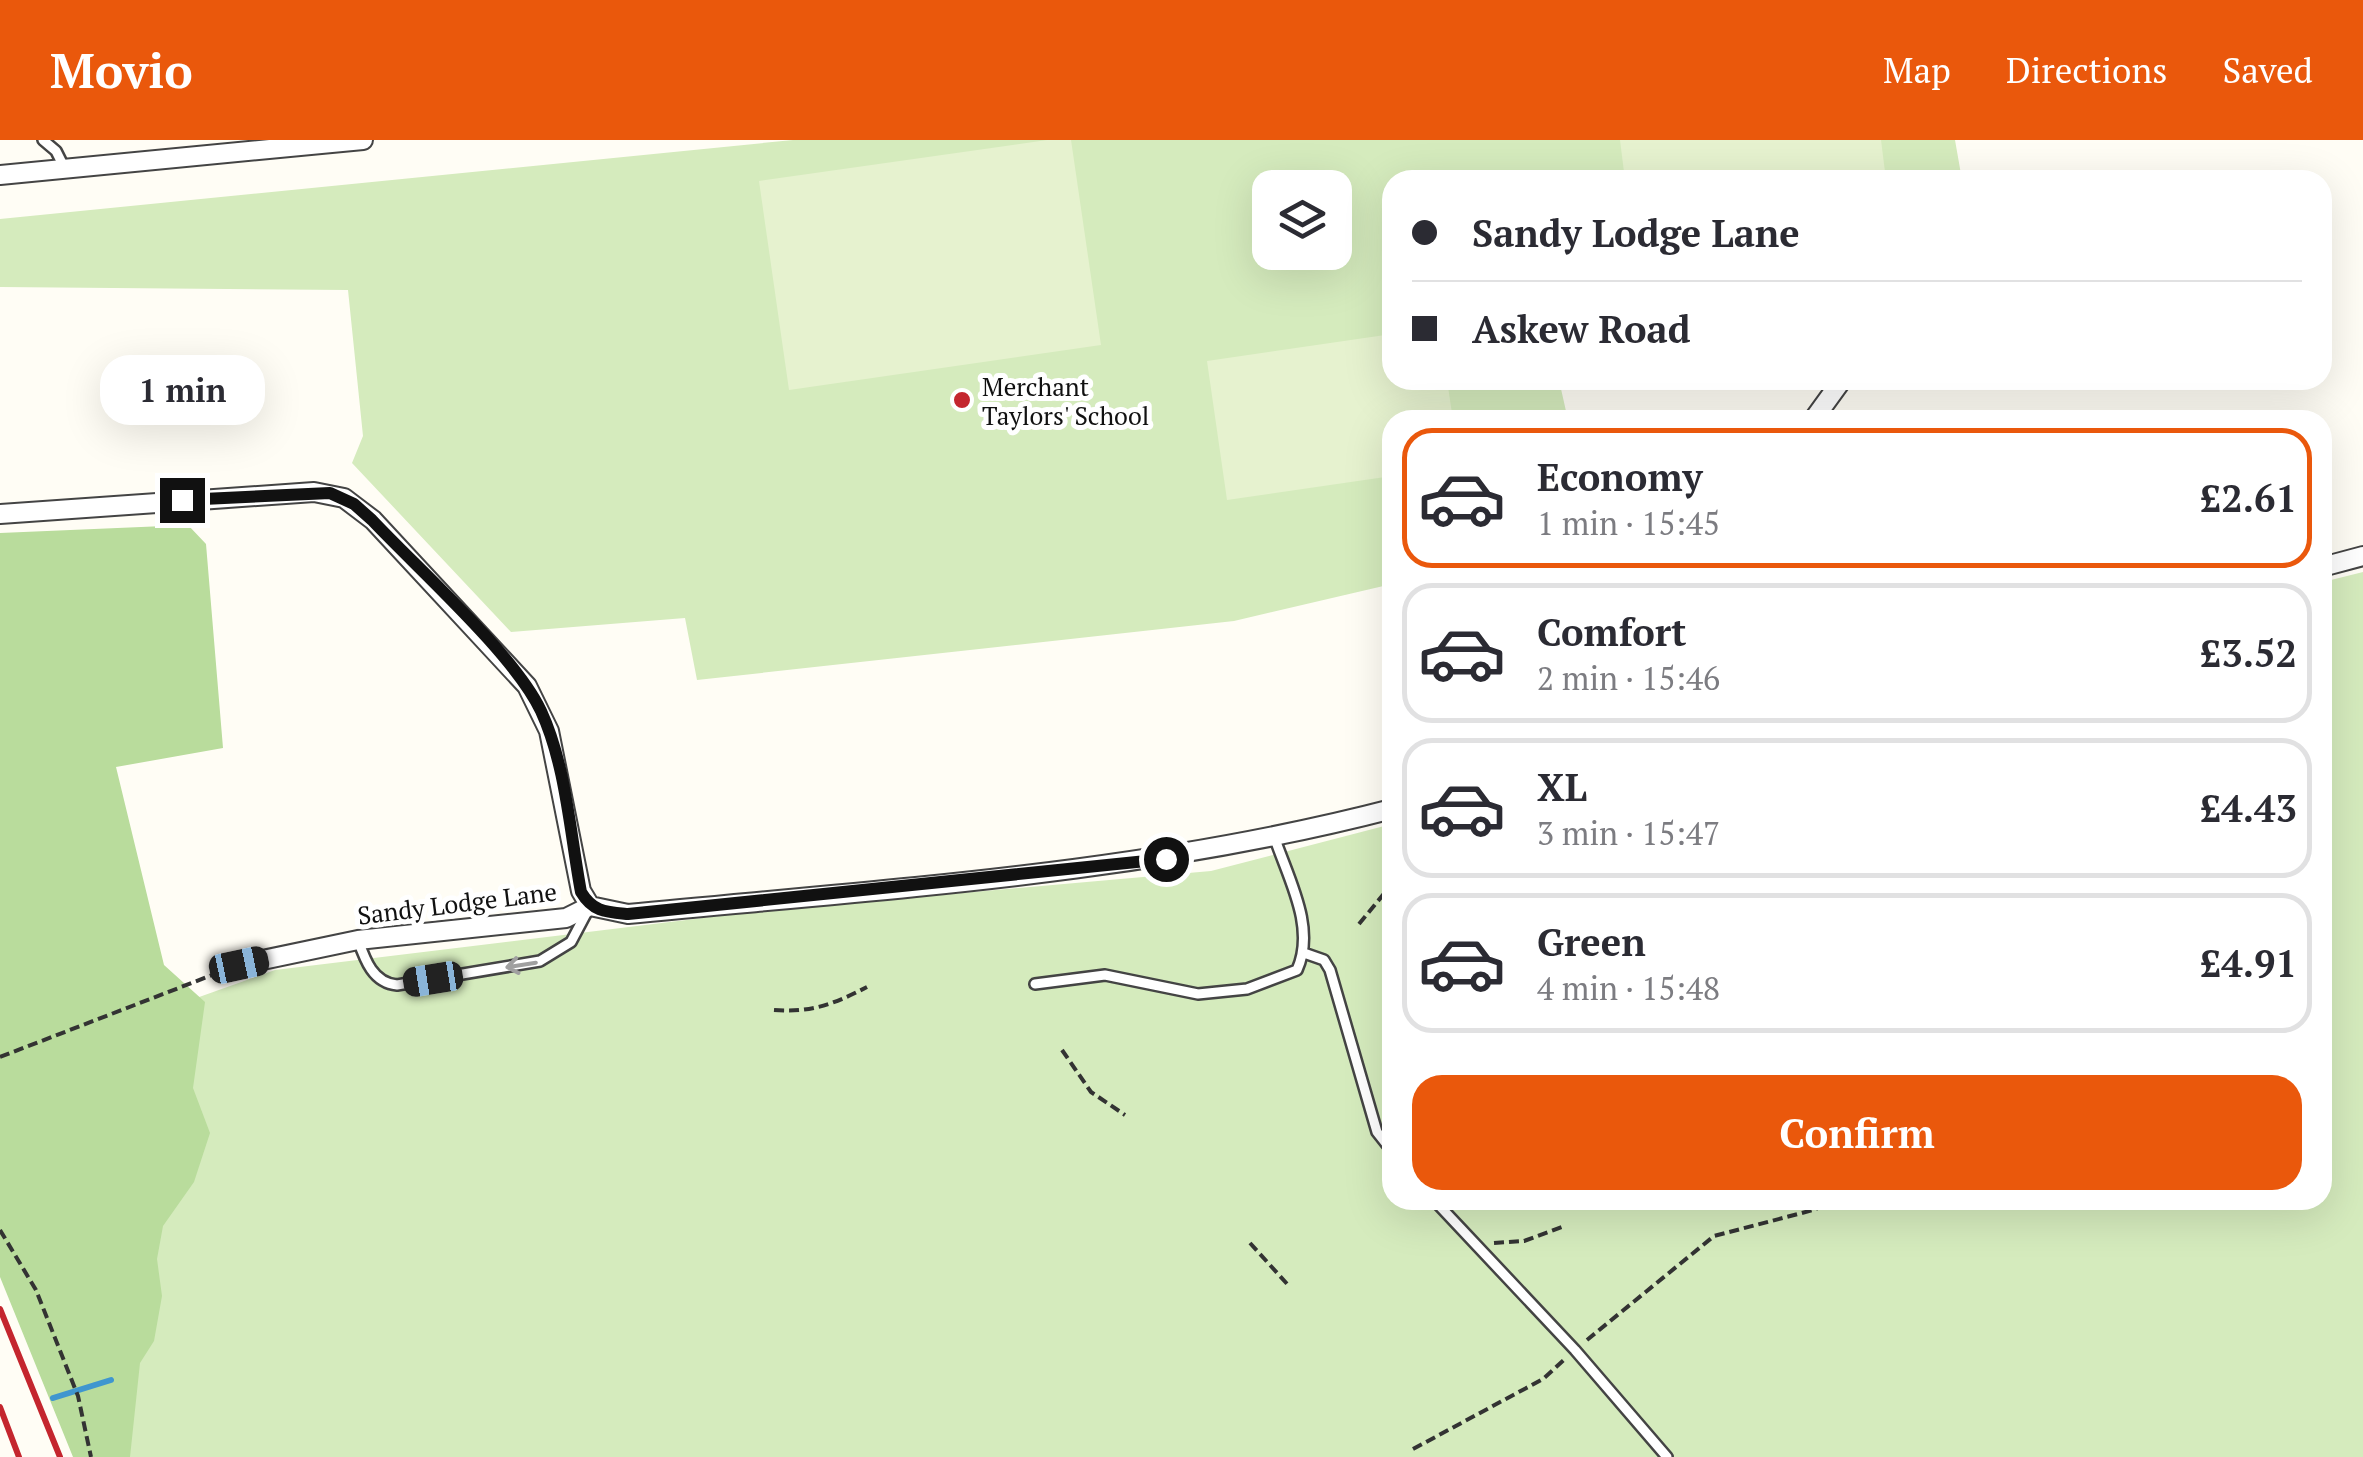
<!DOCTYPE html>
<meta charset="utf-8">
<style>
body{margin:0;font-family:"PT Serif",serif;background:#f7f7f7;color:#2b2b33;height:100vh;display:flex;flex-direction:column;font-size:38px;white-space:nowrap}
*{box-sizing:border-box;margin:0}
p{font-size:32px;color:#7c7c81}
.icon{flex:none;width:55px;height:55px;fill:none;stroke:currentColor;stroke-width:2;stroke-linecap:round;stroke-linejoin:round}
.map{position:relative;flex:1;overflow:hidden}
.sheet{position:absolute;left:1382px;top:270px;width:950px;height:800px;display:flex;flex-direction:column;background:#fff;border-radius:30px;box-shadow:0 10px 40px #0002}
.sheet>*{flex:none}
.banner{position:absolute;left:1382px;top:30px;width:950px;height:220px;border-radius:30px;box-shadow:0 10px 40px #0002;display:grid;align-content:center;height:220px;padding:0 30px;background:#fff}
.buttons{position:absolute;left:1252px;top:30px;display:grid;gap:20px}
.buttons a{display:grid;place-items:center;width:100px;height:100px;border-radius:20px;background:#fff;box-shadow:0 10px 40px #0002;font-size:50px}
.end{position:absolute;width:45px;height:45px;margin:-22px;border:12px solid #111;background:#fff;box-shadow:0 0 0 5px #fff}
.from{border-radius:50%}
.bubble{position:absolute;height:70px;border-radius:30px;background:#fff;box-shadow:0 10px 40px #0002;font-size:32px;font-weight:700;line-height:70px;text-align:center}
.car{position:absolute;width:30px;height:60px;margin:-30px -15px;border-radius:12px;box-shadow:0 0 8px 2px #0007;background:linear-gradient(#222 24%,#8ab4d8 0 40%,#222 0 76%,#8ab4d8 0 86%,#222 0)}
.banner b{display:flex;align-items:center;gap:35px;height:95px;font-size:38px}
.banner b+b{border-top:2px solid #e1e1e2}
.banner i{width:25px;height:25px;background:#2b2b33}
ul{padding:18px 0 0;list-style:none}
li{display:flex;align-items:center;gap:30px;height:140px;margin:0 20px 15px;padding:0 10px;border:5px solid #e1e1e2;border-radius:30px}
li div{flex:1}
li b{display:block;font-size:38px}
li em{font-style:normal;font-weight:700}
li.current{border-color:#ea580c}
li>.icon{width:90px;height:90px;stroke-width:1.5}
.action{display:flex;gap:20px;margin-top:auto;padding:20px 30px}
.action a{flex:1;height:115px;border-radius:30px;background:#ea580c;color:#fff;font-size:40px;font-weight:700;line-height:115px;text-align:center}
header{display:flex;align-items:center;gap:60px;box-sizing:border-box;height:140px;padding:0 50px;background:#ea580c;color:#fff}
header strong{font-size:48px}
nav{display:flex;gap:55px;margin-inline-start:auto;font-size:35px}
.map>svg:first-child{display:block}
.green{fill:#d5ebbd;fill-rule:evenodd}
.forest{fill:#b9dc9c}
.pitch{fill:#e6f2cf}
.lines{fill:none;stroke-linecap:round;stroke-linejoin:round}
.stream{stroke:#3f96cf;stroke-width:6}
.service-casing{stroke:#444;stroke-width:14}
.minor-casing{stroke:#444;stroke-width:22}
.path{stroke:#333;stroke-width:4;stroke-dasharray:10 5;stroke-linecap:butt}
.service{stroke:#fff;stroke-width:9}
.minor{stroke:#fff;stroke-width:18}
.rail{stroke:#c4262e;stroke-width:6}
.oneway{stroke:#a0a0a0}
.route{stroke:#111;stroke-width:12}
.poi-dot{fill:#c4262e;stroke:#fff;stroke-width:4}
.labels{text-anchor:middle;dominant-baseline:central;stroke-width:10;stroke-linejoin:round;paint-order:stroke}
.poi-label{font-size:25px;fill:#111;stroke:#fff;text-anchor:start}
.street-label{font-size:25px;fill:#111;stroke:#fff}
</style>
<header>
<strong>Movio</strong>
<nav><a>Map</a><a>Directions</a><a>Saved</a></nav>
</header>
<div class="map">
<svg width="2363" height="1317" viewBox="0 0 2363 1317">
<rect width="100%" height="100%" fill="#fffdf5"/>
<!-- green -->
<path class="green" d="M793,0h1162l7,40h-570v200h167l9,40h-176v164l-158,37 -537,59 -12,-62 -174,14 -159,-169 11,-27 -15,-146 -348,-3v-68zM1270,48h65v64h-65z
M2363,432v885h-2252l-111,-389 275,-98 485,-59 451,-40 181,-47v376h930l1,-618z"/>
<!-- forest -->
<path class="forest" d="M188,385l18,19 17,204 -107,19 48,198 41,37 -12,86 17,45 -16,49 -31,44 -6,33 5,37 -8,45 -14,22 -10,94h-57l-73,-180v-744z"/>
<!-- pitch -->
<path class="pitch" d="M1047,0h24l30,205 -312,45 -30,-209z
M1620,0h261l5,40h-261z
M1392,194v46h55l6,40h-61v56l-165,24 -20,-139z"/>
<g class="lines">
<!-- stream -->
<path class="stream" d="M53,1258l58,-18"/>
<!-- service casing -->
<g class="service-casing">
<path id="service" d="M43,0l13,11 9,18
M358,800c7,20 15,43 39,45l143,-24 31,-19 18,-34
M1304,813l20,7 6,10 47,162 15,19
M1035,844l70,-9 93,19 49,-5 50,-19c19,-42 -8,-90 -22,-131
M1434,1060l141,150 92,107"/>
</g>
<!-- minor casing -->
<g class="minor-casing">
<path id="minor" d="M0,35l363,-35
M1813,280l29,-40
M0,374l314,-22 30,6 29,22 154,166 22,45 32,160 9,15
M2322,427l41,-11
M239,825l119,-25 208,-22 24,-12 38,8c257,-25 514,-40 764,-105"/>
</g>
<!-- path -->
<path class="path" d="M1359,784l33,-40
M774,870c37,3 60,-6 93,-23
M1062,910l29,42 34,23
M0,917l220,-85
M0,1090l36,60 42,106 13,61
M1250,1103l39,43
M1494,1103l30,-2 38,-14
M1587,1200l127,-104 103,-27
M1413,1309l130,-70 22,-20"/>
<!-- service -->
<use href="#service" class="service"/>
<!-- minor -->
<use href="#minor" class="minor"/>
<!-- rail -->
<path class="rail" d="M0,1169l60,148
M0,1267l19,50"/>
</g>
<!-- one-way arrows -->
<defs><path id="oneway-shaft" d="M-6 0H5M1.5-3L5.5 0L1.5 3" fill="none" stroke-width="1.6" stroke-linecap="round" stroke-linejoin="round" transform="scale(2.5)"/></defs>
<use class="oneway" href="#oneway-shaft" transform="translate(521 825) rotate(171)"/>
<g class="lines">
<!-- route -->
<path class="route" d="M182,360l148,-7 24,11 18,16c46,49 142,134 169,191 25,54 29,122 40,181 12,20 25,20 47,22l538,-55"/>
</g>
<!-- markers -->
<circle class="poi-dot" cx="962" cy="260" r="10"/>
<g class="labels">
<!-- poi labels -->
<g class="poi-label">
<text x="982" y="246">Merchant<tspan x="982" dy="29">Taylors' School</tspan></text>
</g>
<!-- street labels -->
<g class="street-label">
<text transform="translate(457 763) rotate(-7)">Sandy Lodge Lane</text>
</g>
</g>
</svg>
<div class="buttons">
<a><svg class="icon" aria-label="layers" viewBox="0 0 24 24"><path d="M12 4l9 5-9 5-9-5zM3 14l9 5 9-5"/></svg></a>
</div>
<i class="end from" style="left:1166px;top:719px"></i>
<i class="end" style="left:182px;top:360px"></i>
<div class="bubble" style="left:100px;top:215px;width:165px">1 min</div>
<i class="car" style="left:239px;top:825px;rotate:78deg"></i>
<i class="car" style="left:433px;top:839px;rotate:261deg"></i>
<div class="banner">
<b><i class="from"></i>Sandy Lodge Lane</b>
<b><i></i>Askew Road</b>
</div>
<section class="sheet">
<ul>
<li class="current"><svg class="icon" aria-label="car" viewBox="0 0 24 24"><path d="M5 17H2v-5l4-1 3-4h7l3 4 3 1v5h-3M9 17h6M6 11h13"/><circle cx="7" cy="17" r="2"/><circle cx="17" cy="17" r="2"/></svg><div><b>Economy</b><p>1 min · 15:45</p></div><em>£2.61</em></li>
<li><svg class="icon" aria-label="car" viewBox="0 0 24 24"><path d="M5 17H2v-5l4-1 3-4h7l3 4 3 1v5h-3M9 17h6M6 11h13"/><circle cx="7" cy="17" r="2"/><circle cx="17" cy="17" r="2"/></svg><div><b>Comfort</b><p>2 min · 15:46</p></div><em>£3.52</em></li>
<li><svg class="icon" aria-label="car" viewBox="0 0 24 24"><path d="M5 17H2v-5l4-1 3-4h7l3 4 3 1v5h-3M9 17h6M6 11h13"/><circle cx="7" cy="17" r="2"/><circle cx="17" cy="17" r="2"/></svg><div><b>XL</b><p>3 min · 15:47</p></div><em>£4.43</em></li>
<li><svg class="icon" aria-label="car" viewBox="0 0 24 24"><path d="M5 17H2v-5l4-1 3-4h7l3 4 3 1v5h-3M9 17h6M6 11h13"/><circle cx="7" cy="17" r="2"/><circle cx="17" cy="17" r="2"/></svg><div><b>Green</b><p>4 min · 15:48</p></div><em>£4.91</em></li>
</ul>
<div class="action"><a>Confirm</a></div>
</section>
</div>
